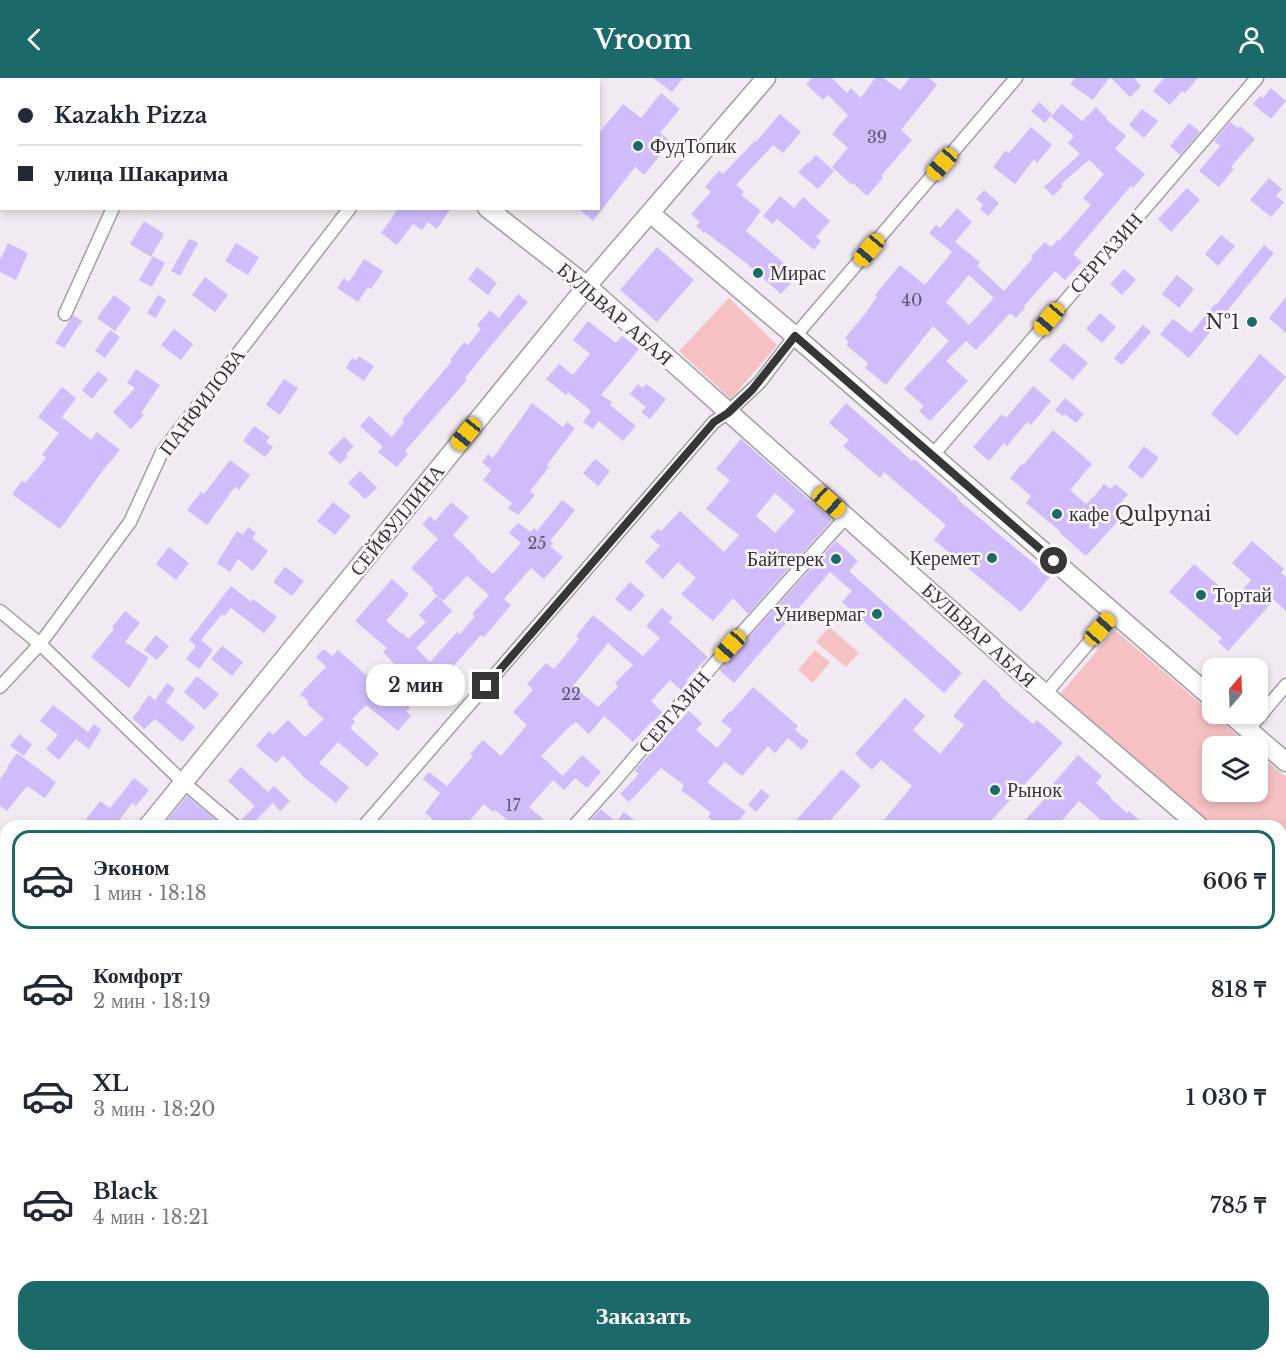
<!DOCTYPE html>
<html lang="ru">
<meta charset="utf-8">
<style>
body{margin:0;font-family:"Libre Baskerville",serif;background:#f2f2f3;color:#1f2937;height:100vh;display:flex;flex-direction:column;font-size:22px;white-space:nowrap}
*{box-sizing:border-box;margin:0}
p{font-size:20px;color:#747a83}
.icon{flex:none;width:33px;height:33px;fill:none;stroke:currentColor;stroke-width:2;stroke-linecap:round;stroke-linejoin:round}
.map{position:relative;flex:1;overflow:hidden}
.sheet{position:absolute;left:0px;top:742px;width:1287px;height:542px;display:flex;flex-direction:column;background:#fff;border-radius:18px 18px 0 0;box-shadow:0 3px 9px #0003}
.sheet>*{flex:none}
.top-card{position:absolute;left:0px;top:0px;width:600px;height:132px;box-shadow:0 3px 9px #0003;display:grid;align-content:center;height:132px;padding:0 18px;background:#fff}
.needle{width:39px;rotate:19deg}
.buttons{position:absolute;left:1202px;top:580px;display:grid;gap:12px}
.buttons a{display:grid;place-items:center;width:66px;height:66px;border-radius:12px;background:#fff;box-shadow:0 3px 9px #0003;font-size:30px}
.end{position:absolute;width:27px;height:27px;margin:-14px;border:8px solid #383538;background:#fff;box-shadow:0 0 0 3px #fff}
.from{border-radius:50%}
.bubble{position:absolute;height:42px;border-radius:18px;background:#fff;box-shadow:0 3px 9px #0003;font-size:20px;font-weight:600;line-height:42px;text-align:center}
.car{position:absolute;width:18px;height:36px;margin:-18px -9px;border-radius:8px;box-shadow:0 0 4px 2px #0007;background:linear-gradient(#f5c518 24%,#345 0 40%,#f5c518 0 76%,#345 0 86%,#f5c518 0)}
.top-card b{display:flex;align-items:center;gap:21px;height:57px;font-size:22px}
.top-card b+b{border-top:2px solid #e0e1e3}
.top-card i{width:15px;height:15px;background:#1f2937}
ul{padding:10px 0 0;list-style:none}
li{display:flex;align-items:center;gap:18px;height:99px;margin:0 12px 9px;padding:0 6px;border:3px solid transparent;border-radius:18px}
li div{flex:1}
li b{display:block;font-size:22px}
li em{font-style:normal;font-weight:600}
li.active{border-color:#1c696a}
li>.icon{width:54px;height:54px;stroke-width:1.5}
.cta{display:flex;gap:12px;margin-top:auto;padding:12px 18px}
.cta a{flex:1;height:69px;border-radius:18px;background:#1c696a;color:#fff;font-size:24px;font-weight:600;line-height:69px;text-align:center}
header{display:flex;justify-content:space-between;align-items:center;height:78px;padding:0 18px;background:#1c696a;color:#fff;font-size:27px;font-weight:600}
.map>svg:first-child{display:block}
.green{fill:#f6c1c2}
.building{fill:#d0bcfb;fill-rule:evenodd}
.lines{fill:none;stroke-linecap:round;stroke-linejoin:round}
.minor-casing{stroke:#a49da4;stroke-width:15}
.secondary-casing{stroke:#a49da4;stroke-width:21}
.minor{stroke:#fff;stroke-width:12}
.secondary{stroke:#fff;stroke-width:18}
.route{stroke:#383538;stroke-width:8}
.poi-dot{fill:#1c696a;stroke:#fef8fe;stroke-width:2}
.labels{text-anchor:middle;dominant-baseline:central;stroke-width:5;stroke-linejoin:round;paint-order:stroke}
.number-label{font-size:16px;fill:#5e5769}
.poi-label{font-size:20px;fill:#383538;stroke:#fef8fe;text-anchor:start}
.street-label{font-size:20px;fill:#383538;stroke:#fef8fe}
</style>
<header><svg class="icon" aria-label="back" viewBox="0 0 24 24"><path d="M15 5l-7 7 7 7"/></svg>Vroom<svg class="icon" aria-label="person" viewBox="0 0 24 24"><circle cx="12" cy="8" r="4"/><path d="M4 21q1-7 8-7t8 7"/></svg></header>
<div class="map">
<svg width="1286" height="1283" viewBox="0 0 1286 1283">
<rect width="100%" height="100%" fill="#f2eaf2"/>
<!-- green -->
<path class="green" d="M729,220l48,47 -46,54 -52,-48z
M829,549l30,26 -13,14 -30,-25z
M1115,552l136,117h-39v45h45v-39l29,24v111l-5,-4v-58h-67l-154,-132z
M815,572l15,12 -17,21 -15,-13z"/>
<!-- building -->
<path class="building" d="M653,0h30l-11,14z
M812,0h20l15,15 4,-5 10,10 14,-20h8l17,12 10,-12h19l8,7 -36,45 11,10 -31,36 2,2 -16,18 -14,-13 -1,2 -20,-18 16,-19 -16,-14 16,-19 -20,-20 -5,5 -17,-16z
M1075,0h34l-16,22 -23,-16z
M1111,0h23l7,8 -11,11z
M1164,0h34l-13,15 -3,-2 -12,14 -17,-14z
M1271,10l15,13 -15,18 -18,-15 7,-8 3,2z
M661,15l19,16 -20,24 11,9 -27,33 -9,-8 -42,54 -15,-13h20v-74l25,-30 18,14z
M1039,24l13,12 -7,9 -14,-12z
M1062,26l20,17 14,-14 11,11 -1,1 20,17 -11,13 30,25 -12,14 -2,-2 -58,68 9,8 -17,18 -10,-9 -31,35 1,2 -9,10 -6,-5 -34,37 -10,-9 -20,20 22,20 -38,40 -11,-10 5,-5 -20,-17 45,-48 -16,-15 -47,59 -21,-17 3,-5 -22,-18 3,-3 -4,-4 19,-23 13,-18 -2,-2 25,-30 25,20 27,-33 -23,-19 7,-8 4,3 17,-20 15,14 -17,20 25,20 -3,4 27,25 29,-33 -2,-2 14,-14 6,5 7,-7 1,1 32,-36 -8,-7 21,-24 -15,-14 -28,24 2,2 -10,10 -9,-9 36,-33 -12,-11 6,-7 -23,-19zM969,197l25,23 -25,27 -23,-23z
M1142,31l16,12 -14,17 -15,-13z
M780,36l21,18 -18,21 -10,-8 -37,40 8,7 -3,3 20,16 -15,20 52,44 -17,19 -35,-31 -41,-31 -1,1 -8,-7 4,-4 -9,-8 20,-22 -6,-5 14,-16 4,3 32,-33 1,1z
M1230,44l8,6 2,-2 15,13 -24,28 3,2 -15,18 -20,-16 21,-25 -6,-5z
M1189,45l11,9 -20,23 -10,-9z
M1031,49l21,18 -15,18 -3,-4 -19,25 -22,-17 12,-16 4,2z
M816,77l18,16 -16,18 -20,-17 10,-10 1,1z
M1269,100l13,11 -6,7 8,6 -13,15 -21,-17z
M1187,110l13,12 -29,32 -13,-13z
M984,112l15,13 -11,13 -8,-7 3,-4 -7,-6z
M780,118l14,12 9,-11 27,24 -14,16 5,4 -7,9 -37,-31 -4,5 -10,-8z
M399,130h52l-14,21 -9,-7 -6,8 -9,-6 -16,21 -16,-12z
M144,143l20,13 -13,23 -21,-13z
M1221,157l14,11 -17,20 -13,-12z
M189,161l9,4 -18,33 -9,-5z
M8,165l20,10 -12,27 -16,-8v-12z
M236,165l23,14 -11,18 -23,-14z
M1264,167l10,8 -85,105 -29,-24 13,-15 18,14 24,-29 1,1z
M657,169l37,33 -37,42 -37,-32z
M153,178l12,7 -13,24 -13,-7z
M364,181l19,12 -12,18 -3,-2 -10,15 -21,-14 7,-10 5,4z
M477,189l20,16 -9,12 -20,-16z
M1124,191l12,11 -14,15 -12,-11z
M1177,197l17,14 -15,19 -17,-14z
M205,199l23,18 -13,17 -23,-17z
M518,216l10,8 -39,46 -24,30 2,2 -62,71 3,3 -11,13 -19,-15 5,-5 -23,-21 9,-10 23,21 12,-15 -2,-2 50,-59 -2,-1 14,-18 4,3 13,-16 -4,-4 13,-15 9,8z
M114,217l17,13 -16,23 -18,-13z
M158,217l8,5 -10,18 -9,-5z
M1286,219v36l-17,-15z
M1100,235l16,14 -14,16 -16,-14z
M73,237l9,6 -18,27 -9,-5z
M588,243l28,22 6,-7 17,13 -38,46 11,7 -2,3 26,21 -13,15 -24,-20 -6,8 -10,-7 8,-11 -23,-19 -2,3 -20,-16 13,-15 14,11 17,-21 -17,-14z
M1143,247l8,7 -29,33 -8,-7z
M174,251l19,15 -12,16 -20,-15z
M110,252l10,7 -15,21 -10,-7z
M1064,265l24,20 -15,17 -24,-20z
M1260,276l26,23 -49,59 -26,-22z
M359,278l15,10 -10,15 -18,-13 6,-10 4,2z
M136,291l24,16 -19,28 3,2 -13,14 -18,-17 22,-24 -8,-5z
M98,293l10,8 -16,20 -10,-9z
M284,301l14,9 -18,27 -14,-10z
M638,306l5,4 3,-4 20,15 -16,20 -9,-7 5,-5 -16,-13z
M1033,308l18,15 -20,24 -4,-3 -20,24 -3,-3 -15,18 -16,-14 29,-33 4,4z
M62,309l14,11 -14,19 29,23 6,-8 23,18 -16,19 -44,60 -48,-35 10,-13 3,2 21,-25 -4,-3 17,-22 -21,-16z
M1065,320l19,16 -8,9 -11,-9 -2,2 -8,-6z
M532,325l31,24 4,-5 8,6 -28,37 2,2 -19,24 5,4 -17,20 -10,-7 4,-5 -29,-23 8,-10 -9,-8 6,-8 5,4z
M846,325l66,58 2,-2 45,39 -2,1 93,78 -29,35 -87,-72 12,-15 -62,-53 -4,6 -37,-32 6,-6 -20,-17z
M254,348l16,11 -4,5 7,5 -8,10 -22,-16z
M1053,352l39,34 -22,26 16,14 7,-7h1l10,-13 7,5 4,-5 13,10 -16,20 7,6 -33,36 -26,-23 1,-1 -35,-29 5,-7 -21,-18 12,-14 1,1z
M344,359l10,9 -8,8 2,2 -8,8 -12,-11z
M741,361l91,81 -84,94 -15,-16 -20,23 -32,-27 15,-16 -18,-16 -15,17 -18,-17 15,-16 -10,-9 8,-8 3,2 19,-20 44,41 15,-17 -33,-26 24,-29 -14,-11zM775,415l20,18 -20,22 -19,-17z
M1144,368l15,12 -17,21 -14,-12z
M595,381l15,12 -12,15 -15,-13z
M230,382l20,15 -11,15 -4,-3 -28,38 -20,-15 14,-18 3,2z
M360,393l17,17 -12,11 -17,-16z
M562,422l13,10 -25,31 3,2 -3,3 13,11 -19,22 -13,-11 -27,31 7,6 -27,32 -3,-2 -49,55 -4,-4 -6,7 -39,-41 4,-4 -32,-27 37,-42 17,15 -23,27 16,13 1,-1 5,6 18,-17 -7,-7 18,-19 15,15 -36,37 14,14 27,-30 3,2 15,-18 -3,-2 17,-19 -22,-19 -24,25 -11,-10 2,-2 -23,-21 27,-29 -16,-15 8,-8 5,5 16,-19 18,15 -16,18 24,23 -1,1 17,15 28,-31 -12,-10 9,-10 13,9 3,-4 3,3z
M333,424l18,14 -16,19 -18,-14z
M248,449l8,6 -4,5 16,13 -15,20 -15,-12 -8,13 -13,-9 20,-32 6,4z
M836,463l22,20 -9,10 113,102 -18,20 -102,-91 10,-11 -22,-19 -96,111 -15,-13z
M1252,463l32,28 -3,4 5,4v34l-12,-11 -46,51 -10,-9 4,-4 -53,-46 25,-28 40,35 17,-19 -19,-17z
M169,469l20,16 -13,17 -20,-16z
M285,489l19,14 -12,15 -19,-14z
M630,504l15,13 -15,17 -15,-13z
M231,508l20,16 2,-3 24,18 -13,16 -33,-25 -7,8 -2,-2 -21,26 12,10 -14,19 -13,-10 10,-13 -7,-6z
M662,530l11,10 -4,4 39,35 -22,23 2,2 -7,8 -11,-10 -19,21 11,11 -9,10 -1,-1 -19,21 -29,-26 -15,18 -13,-12 -3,3 -1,-1 -31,32 22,20 19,-21 19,17 -14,16 -12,-10 -11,12 -11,-10 -24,27 22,19h-20l-6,-5 -5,5h-5l-20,-16 -2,2 -9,-8 -19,22h-24l-16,-13 15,-20 -17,-14 6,-7 18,14 26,-30 -3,-2 13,-14 18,16 26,-31 -14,-13 20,-22 -6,-6 19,-21 8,6 25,-30 -3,-3 17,-21 50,41 17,-18 -14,-12zM608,565l25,22 -18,18 3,4 -20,20 -25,-21z
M125,533l15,12 -15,19 24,16 -20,30 -38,-31 23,-28 -2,-2z
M156,557l13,11 -12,14 -13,-10z
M222,568l21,16 -11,14 -21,-17z
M324,571l8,7 6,-6 28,25 6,-6 6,7 -3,4 15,15 3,-4 17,17 -4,3 5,5 -13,15 -32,-26 -14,14 3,3 -5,6 29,26 -12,13 -29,-25 -19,21 30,24 -13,16 -35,-28h1l-19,-20 -7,8 -20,-17 13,-15 4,4 15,-15 17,17 19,-18 -17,-15 2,-2 -9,-8 26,-27 -10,-10z
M197,598l22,18 -14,16 -21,-18z
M984,601l17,15 -1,2 33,28 4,-4 26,23 -77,83h-107l33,-40 -31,-26 -9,10 -17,-16 50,-56 20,18 -12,14 27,24 24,-29 -11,-9z
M167,605l8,6 -9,13 29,25 -13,15 -27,-23 -11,10 -12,-11 9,-10 -1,-1 9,-12 6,5z
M753,609l45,39 -3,4 14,11 -7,9 -14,-12 -13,15 -7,-7 -26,30 -17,-14 -18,20 39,30 -12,14h-14l-12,-9 3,-4 -30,-23 3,-5 -23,-17 -32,34 -9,-8 19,-20 -4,-4 54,-59 13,12 -6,7 21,18 15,-18 -11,-9 9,-10 1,1z
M53,627l35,27 6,-8 7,6 -12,19 -13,-10 -17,21 -13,-11 12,-14 -18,-14z
M19,656l13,10 -8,12 -14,-10z
M17,675l39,29 -11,16 -18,-12 -20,25 -7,-5v-27l8,-11 -1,-1z
M1078,677l24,21 -6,7 15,14 -1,1 17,15 2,-2 17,15h-38l-29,-25 -22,25h-37l28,-31 -2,-3z
M241,689l27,25 6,-6 16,15 -10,10 -7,-8 -23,23h-7l-2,-6 14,-14 -27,-25z
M842,691l19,17 -36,40h-34z
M134,700l15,12 -13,16 -4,-3 -17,23h-25l-6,-4 16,-21 10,7z
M761,711l9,7 -14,16 -8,-7z
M187,718l36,30h-61z
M601,731l15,13 8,-10 18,14h-57z"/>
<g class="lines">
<!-- minor casing -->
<g class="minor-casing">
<path id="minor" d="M53,0l2,2
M417,2l1,-2
M529,2l1,-2
M0,57l2,2
M0,123l2,-4
M65,236l48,-106
M932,378l325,-378
M0,533l40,33 143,138 52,44
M0,609l40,-43 90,-122 32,-70 188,-244
M1045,616l69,-81
M1248,652l38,-45
M364,748l350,-404 13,-9 33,-31 35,-46 221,-258
M574,748l38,-42 102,-120 132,-147
M0,1192l6,-8
M0,1219l6,4
M131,1278l7,5
M481,1283l5,-5"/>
</g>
<!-- secondary casing -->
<g class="secondary-casing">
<path id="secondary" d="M323,0l2,2
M487,130l100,78 458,408 154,132
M650,135l145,123 417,362
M1230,636l56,48
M148,748l439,-540 179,-208
M1281,819l5,4
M0,920l6,5
M419,1278l6,5"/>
</g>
<!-- minor -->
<use href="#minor" class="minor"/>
<!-- secondary -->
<use href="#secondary" class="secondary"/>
</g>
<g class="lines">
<!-- route -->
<path class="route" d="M486,608l228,-264 14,-9 24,-23 43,-54 259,225"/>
</g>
<!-- markers -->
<g class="poi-dot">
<circle cx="638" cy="68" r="6"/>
<circle cx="758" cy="195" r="6"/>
<circle cx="1252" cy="244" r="6"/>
<circle cx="1057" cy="436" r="6"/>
<circle cx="992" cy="480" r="6"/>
<circle cx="836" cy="481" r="6"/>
<circle cx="1201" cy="517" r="6"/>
<circle cx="877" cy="536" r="6"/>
<circle cx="995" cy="712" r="6"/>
</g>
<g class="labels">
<!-- number labels -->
<g class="number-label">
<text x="877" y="59">39</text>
<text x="912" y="222">40</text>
<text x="537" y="465">25</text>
<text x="571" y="616">22</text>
<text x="513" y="727">17</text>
</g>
<!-- poi labels -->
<g class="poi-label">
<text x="650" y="68">ФудТопик</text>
<text x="770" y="195">Мирас</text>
<text x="1240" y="244" text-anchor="end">№1</text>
<text x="1069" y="436">кафе Qulpynai</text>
<text x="980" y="480" text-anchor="end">Керемет</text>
<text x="824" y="481" text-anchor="end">Байтерек</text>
<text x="1213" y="517">Тортай</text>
<text x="865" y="536" text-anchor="end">Универмаг</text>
<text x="1007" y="712">Рынок</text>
</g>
<!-- street labels -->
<g class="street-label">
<text transform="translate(1106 175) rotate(-49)">СЕРГАЗИН</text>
<text transform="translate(615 236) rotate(41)">БУЛЬВАР АБАЯ</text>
<text transform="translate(202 324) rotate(-53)">ПАНФИЛОВА</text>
<text transform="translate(397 442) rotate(-51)">СЕЙФУЛЛИНА</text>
<text transform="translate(979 557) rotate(42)">БУЛЬВАР АБАЯ</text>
<text transform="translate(674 634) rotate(-50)">СЕРГАЗИН</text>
</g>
</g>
</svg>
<div class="buttons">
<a><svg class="needle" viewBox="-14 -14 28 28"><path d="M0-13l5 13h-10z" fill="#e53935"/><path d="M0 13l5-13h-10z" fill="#747a83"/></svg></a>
<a><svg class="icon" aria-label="layers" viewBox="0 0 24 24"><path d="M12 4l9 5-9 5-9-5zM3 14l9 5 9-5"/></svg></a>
</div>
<i class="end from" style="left:1054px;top:483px"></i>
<i class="end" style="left:486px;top:608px"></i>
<div class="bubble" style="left:366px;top:586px;width:99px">2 мин</div>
<i class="car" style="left:942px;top:86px;rotate:221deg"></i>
<i class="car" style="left:869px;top:172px;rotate:220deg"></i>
<i class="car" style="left:1049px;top:241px;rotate:220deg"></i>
<i class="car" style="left:466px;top:356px;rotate:219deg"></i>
<i class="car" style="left:829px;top:424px;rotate:132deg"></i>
<i class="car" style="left:1100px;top:551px;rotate:41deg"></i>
<i class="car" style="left:730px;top:568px;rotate:222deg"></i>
<div class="top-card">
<b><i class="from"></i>Kazakh Pizza</b>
<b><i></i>улица Шакарима</b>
</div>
<section class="sheet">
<ul>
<li class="active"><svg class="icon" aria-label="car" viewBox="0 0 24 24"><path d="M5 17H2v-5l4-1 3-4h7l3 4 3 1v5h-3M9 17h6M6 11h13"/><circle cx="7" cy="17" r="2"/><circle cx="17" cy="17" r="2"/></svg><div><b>Эконом</b><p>1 мин · 18:18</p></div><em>606 ₸</em></li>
<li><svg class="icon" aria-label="car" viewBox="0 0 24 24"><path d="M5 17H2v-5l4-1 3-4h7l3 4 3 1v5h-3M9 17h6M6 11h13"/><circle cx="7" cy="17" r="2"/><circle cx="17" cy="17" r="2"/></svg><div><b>Комфорт</b><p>2 мин · 18:19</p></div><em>818 ₸</em></li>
<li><svg class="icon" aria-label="car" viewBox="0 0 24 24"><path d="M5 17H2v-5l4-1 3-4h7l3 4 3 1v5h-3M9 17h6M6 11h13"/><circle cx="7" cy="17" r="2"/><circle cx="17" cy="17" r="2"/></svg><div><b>XL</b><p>3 мин · 18:20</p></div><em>1 030 ₸</em></li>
<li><svg class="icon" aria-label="car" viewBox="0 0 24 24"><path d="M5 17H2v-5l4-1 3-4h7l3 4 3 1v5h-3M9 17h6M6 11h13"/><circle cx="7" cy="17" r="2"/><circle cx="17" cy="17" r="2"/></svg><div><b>Black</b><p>4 мин · 18:21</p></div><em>785 ₸</em></li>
</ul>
<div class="cta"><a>Заказать</a></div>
</section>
</div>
